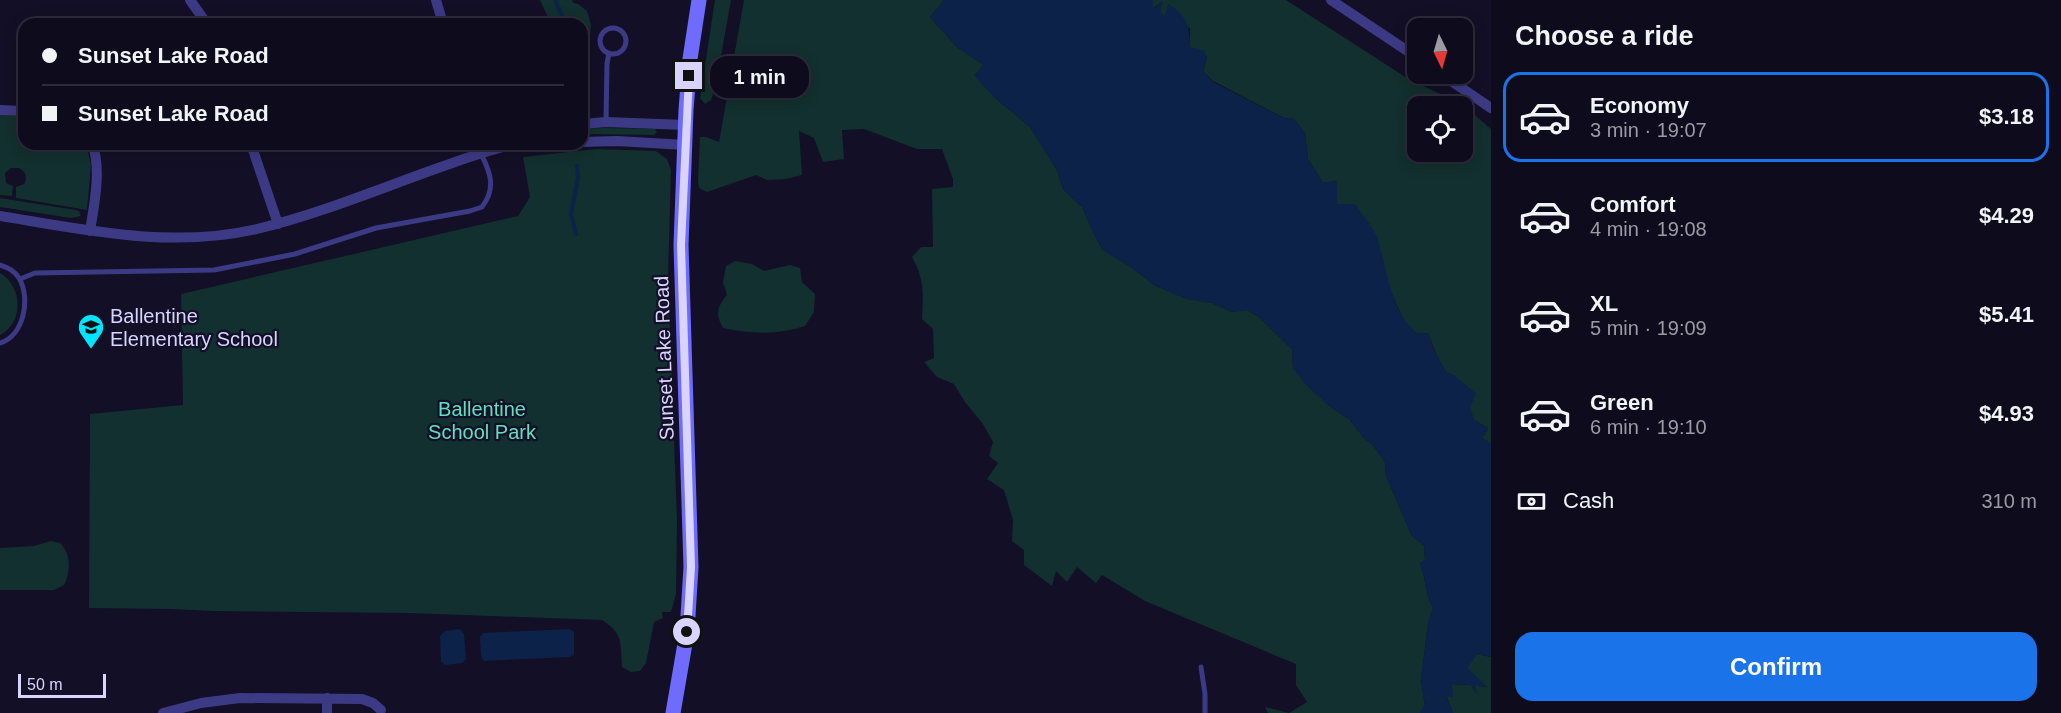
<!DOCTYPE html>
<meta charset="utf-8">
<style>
body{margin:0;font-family:Arial,sans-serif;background:#1c1929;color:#f1f3f6;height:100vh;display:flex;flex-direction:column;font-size:22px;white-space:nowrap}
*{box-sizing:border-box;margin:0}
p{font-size:20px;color:#9b9ba3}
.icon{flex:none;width:33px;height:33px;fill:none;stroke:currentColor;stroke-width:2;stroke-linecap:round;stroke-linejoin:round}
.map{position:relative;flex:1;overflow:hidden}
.sheet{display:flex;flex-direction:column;background:#0e0b1c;width:570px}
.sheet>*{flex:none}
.guide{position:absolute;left:18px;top:18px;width:570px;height:132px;border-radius:18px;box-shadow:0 3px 15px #0003,0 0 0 2px #2e2b3b;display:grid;align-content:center;height:132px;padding:0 24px;background:#0e0b1c}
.needle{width:39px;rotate:175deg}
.fabs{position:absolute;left:1407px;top:18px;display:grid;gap:12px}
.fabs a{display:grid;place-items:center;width:66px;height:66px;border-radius:12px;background:#0e0b1c;box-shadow:0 3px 15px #0003,0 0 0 2px #2e2b3b;font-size:30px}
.scale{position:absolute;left:18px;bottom:15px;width:88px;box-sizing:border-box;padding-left:6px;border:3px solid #d9d4ff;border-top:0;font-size:16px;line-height:21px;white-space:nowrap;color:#d9d4ff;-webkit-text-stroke:4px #130f26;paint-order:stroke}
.end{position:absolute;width:27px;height:27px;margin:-14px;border:8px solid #d9d4ff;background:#111;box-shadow:0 0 0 3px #111}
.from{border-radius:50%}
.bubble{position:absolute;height:42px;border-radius:18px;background:#0e0b1c;box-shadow:0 3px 15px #0003,0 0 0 2px #2e2b3b;font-size:20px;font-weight:800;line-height:42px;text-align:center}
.guide b{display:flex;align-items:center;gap:21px;height:57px;font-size:22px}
.guide b+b{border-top:2px solid #2e2b3b}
.guide i{width:15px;height:15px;background:#f1f3f6}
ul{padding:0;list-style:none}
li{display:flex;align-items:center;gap:18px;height:90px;margin:0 12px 9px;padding:0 12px;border:3px solid transparent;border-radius:18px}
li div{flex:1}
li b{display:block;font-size:22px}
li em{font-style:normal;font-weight:800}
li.current{border-color:#1a73e8}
li>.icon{width:54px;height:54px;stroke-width:1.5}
h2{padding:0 24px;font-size:27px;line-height:72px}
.pay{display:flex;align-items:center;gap:15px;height:66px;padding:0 24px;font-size:22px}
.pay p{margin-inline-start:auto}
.action{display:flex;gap:12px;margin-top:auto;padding:12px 24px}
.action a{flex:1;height:69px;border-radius:18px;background:#1a73e8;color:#fff;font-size:24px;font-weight:800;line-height:69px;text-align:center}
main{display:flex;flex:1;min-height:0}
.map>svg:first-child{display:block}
.green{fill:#12302f;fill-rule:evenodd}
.water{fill:#0c2248}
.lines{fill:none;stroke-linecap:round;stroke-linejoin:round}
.stream{stroke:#0c2248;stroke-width:4}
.service{stroke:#3d3a85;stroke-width:5}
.minor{stroke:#3d3a85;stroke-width:10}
.secondary{stroke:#6f6bff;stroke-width:15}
.route{stroke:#d9d4ff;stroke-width:8}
.labels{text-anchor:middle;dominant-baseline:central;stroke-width:4.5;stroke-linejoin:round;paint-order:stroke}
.poi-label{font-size:20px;fill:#d9d4ff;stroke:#130f26;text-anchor:start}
.street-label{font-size:20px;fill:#d9d4ff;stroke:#130f26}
.park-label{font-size:20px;fill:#5fe0c0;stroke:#130f26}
</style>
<main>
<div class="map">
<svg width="1491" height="713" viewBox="0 0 1491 713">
<rect width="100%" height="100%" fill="#130f26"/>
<!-- green -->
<path class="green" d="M540,0h32l1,3 5,1 9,7 4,14 -2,22 1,50 -2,13 -6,2v-88h-31z
M715,0h16l-16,89 -4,11 -6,4 -5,-6z
M744,0h200l-14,17 27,30 27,18 -9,10 18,21 37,31 27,43 6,19 19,18 12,27 9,16 28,17 23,18 33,14 25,4 20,9 15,-2 12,7 33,32 1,19 36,38 20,13 15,19 8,6 13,18 1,14 26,60 12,9 1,15 -5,3c6,16 5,30 13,45l-5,16 -7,56 5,33h-158l-3,-6 24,6 18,-11 -11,-17v-21l-151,-63 -43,-26 -6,8 -19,-16 -10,15 -11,-11 -4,15 -28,-21v-15l-12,-9 1,-21 -9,-30 -17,-11 11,-16 -9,-7 4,-14 -10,-18 -18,-22 -11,-18 -17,-7 -13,-15 10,-4 -1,-29 -11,-10c1,-25 3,-39 -10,-62l9,-10h12l-1,-58 21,-2v-8l-11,-30h-25l-53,-20 -22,1 2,29 -21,3 -9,-24 -15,-7 3,44 -16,4 -19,1 -11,-5 -49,17 -8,-4 -1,-8 2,-43h6l13,5z
M1153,0h133l124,80 52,24 29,25v315l-9,-6 6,-10 -14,-8c-6,-18 -19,-32 -28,-48 -8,-13 -13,-25 -18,-39l-11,1 -12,-11 -17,-38 -11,-48 -40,-33v-23l-14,2 -15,-24 -3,-26 -11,-14 -10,-1 -71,-37 -10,-10 4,-15 -17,-8v-20l-25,-11 -5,-5 2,-10 -10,7zM1418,106h44v46h-44z
M0,115l24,1v28h62l5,20 -4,46 -71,-12v-11l8,-3c4,-7 2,-12 -5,-16h-8l-6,5 1,10 7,3 -1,10 -12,-1z
M602,128l53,1 2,3 -3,3 -72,-1v-5z
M596,149l60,2 11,8 4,11 -3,107 9,244 -1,73 -5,18h-9l1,6 -9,4 -8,41 -6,8 -9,1 -9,-5c-2,-24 2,-33 -20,-47l-193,-7 -196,-2 -41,-2 -83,-1 1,-194 93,-9 -2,-111 337,-78 12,-19 -7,-40z
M0,198l76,12 3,1 2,5 -10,2 -71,-11z
M735,261l17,3 12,7 26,-6 10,3 2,14 13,12 -1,18 -9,14c-27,9 -53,8 -82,2 -8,-14 -6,-21 4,-33l-4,-13 3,-16z
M0,273c23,13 24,50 0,62z
M51,541l9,2c11,10 11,29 4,42l-10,5h-54v-42l34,-2z
M1477,654l14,3v56h-38l-7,-18 6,2v-13l19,1 5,7 -2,-8 11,3 -19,-19z"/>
<!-- water -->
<path class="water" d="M944,0h209v9l10,-8 -3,11 5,4 3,-12c19,11 22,23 22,43l14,4 3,5 -4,15 10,11 71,36 10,1 11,14 3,26 15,24 14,-2v23h18c7,11 19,23 23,36 10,33 12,69 39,94l11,-1 6,17 12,22 8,3 22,19 -6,13 4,13 14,8 -6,10 9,6v213l-14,-3 -10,14 20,19 -12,-2 2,10 -6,-10 -19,-1 1,13 -7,-1 7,17h-27l-5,-33 7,-56 5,-16c-8,-15 -7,-30 -13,-45l5,-3 -1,-15 -12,-9 -26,-60 -1,-14 -13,-18 -8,-6 -15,-19 -20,-13 -22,-20 -14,-18 -1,-19 -33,-32 -12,-7 -15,2 -20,-9 -25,-4 -33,-14 -23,-18 -28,-17 -9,-16 -12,-27 -19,-18 -6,-19 -27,-43 -37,-31 -18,-20 8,-11 -26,-18 -27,-30z
M460,629l4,5 2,25 -4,4 -17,2 -4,-3 -1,-26 5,-5z
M570,629l4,3v23l-5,2 -85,4 -3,-4 -1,-20 3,-4z"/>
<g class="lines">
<!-- stream -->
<path class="stream" d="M555,0l11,24
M576,234l-5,-20 7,-36 -1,-12
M1422,713l5,-9"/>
<!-- service -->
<path class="service" d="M600 41a13 13 0 1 1 26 0a13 13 0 1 1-26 0Z
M606,122l1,-58 2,-11
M0,265c8,3 14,5 19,13 12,20 5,58 -19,65
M20,279l15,-6 179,-3 81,-16 81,-26 94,-17 12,-4c14,-18 9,-34 -1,-53
M1201,667l4,27v19"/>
<!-- minor -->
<path class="minor" d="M190,0l17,24
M436,0l7,24
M1331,0l87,58
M1441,74l50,34
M0,110l24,1
M582,124l24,-2 80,3
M582,142l35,-1 68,4
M251,144l27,80
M541,144h18
M0,216c86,14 171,33 257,13 62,-15 122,-40 181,-61 26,-9 52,-19 79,-24
M90,231c4,-25 12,-64 2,-87
M327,698v15
M163,713l38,-10 39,-5 122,1 11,4 8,7"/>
<!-- secondary -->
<path class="secondary" d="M673,713l14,-81 4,-65 -10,-322 5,-135 4,-51 9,-59"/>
</g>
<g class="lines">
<!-- route -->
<path class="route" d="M687,632l4,-65 -10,-322 8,-169"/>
</g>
<!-- icons -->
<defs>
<g id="school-pin" transform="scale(1.35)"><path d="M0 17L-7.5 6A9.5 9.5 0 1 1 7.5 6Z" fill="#00e5ff" stroke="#130f26"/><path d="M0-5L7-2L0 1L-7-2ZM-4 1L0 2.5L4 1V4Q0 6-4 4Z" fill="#111"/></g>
</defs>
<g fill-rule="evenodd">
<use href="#school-pin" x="91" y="327"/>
</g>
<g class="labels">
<!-- poi labels -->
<g class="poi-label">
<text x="110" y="316">Ballentine<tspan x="110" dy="23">Elementary School</tspan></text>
</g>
<!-- street labels -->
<g class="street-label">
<text transform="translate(664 358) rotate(-92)">Sunset Lake Road</text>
</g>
<!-- park labels -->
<g class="park-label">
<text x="482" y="409">Ballentine<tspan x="482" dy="23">School Park</tspan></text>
</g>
</g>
</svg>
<div class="fabs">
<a><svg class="needle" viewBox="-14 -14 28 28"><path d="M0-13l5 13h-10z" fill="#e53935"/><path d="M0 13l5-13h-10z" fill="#9b9ba3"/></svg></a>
<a><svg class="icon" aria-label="locate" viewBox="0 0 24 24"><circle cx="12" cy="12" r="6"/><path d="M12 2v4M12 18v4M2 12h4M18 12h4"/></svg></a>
</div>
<div class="scale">50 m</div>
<i class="end from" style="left:687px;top:632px"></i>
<i class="end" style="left:689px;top:76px"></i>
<div class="bubble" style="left:710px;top:56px;width:99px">1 min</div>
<div class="guide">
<b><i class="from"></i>Sunset Lake Road</b>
<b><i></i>Sunset Lake Road</b>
</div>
</div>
<section class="sheet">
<h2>Choose a ride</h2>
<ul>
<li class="current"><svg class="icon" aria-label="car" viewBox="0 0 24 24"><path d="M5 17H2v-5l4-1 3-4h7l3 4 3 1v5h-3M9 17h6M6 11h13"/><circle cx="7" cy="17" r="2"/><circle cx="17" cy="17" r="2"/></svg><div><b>Economy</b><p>3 min · 19:07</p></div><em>$3.18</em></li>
<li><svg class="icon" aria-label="car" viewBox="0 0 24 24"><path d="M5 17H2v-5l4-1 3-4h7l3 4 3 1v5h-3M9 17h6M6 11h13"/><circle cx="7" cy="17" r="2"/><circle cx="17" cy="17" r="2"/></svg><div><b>Comfort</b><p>4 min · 19:08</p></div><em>$4.29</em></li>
<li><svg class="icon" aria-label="car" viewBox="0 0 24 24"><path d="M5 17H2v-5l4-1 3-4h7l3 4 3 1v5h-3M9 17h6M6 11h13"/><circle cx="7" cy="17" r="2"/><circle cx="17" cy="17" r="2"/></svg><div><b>XL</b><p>5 min · 19:09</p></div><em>$5.41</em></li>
<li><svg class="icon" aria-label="car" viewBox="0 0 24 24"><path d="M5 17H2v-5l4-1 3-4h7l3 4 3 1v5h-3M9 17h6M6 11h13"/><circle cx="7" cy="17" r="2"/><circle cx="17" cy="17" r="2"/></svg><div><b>Green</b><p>6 min · 19:10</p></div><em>$4.93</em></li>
</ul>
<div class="pay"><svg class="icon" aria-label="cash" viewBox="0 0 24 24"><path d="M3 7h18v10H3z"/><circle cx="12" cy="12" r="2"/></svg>Cash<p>310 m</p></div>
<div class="action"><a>Confirm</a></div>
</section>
</main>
